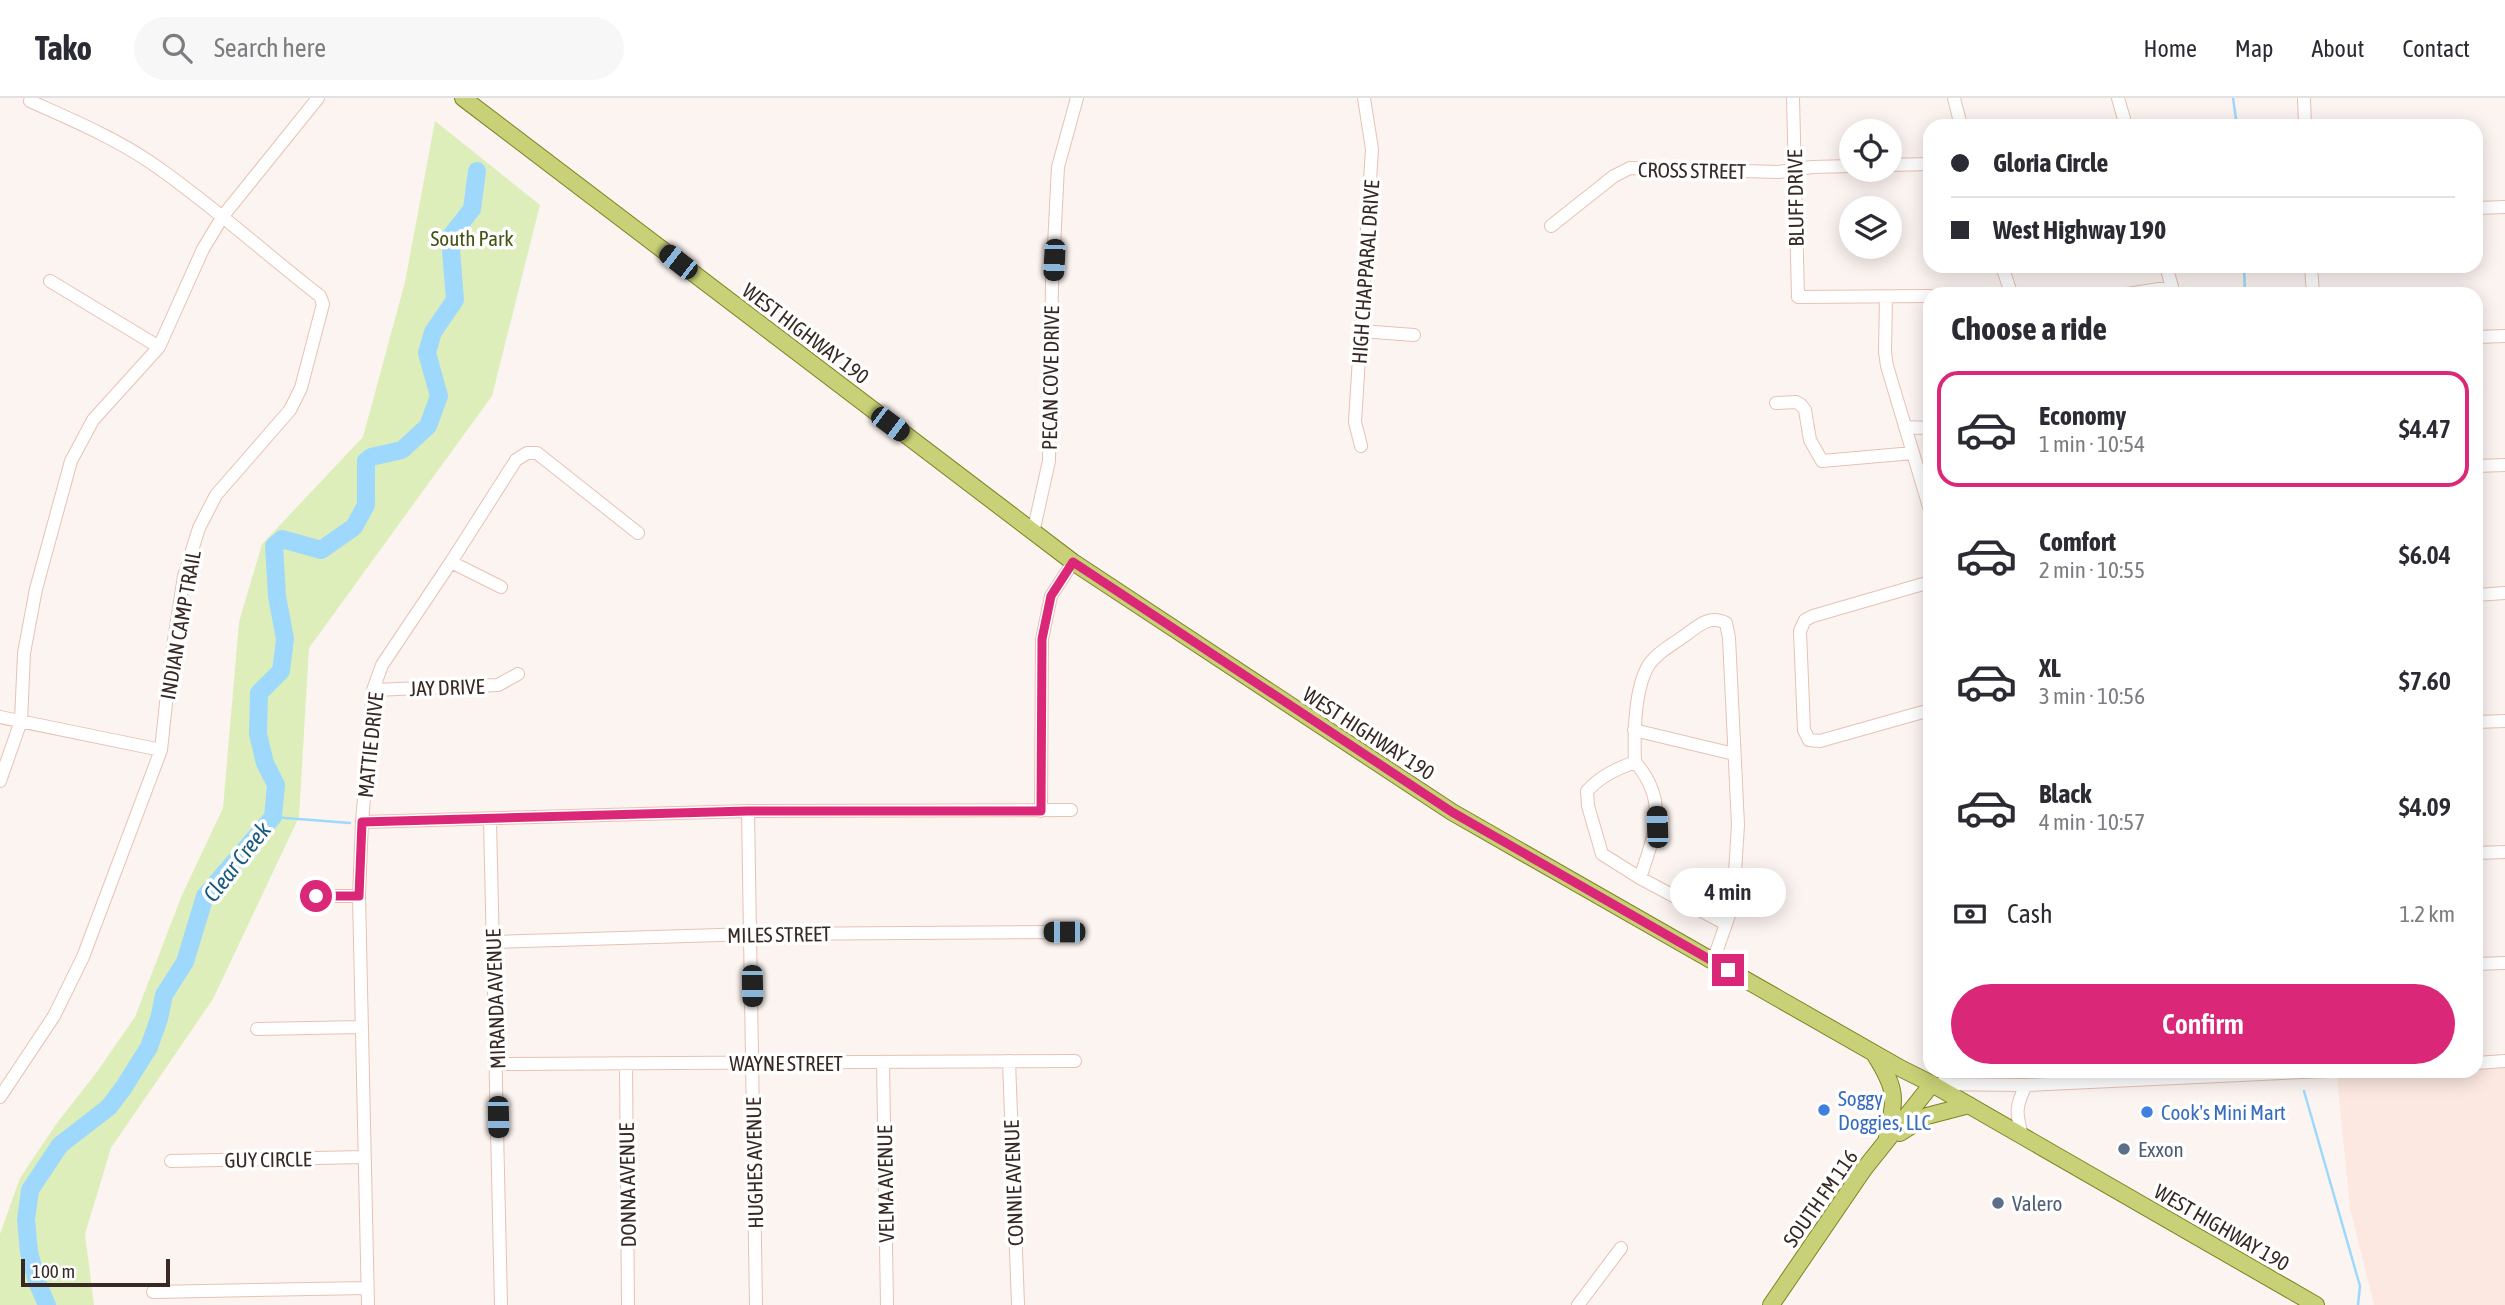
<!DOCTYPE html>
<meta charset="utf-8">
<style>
body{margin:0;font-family:"Asap Condensed",sans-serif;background:#f7f7f7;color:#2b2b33;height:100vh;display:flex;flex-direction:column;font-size:26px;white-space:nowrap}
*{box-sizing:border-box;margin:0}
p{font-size:23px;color:#7c7c81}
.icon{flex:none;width:38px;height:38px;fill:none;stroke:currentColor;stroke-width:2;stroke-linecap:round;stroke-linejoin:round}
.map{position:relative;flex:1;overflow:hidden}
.sheet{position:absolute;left:1923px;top:189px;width:560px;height:791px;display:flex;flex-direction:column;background:#fff;border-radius:21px;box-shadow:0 4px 18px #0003}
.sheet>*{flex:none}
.hud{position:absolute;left:1923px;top:21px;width:560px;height:154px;border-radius:21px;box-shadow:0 4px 18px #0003;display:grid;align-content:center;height:154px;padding:0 28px;background:#fff}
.controls{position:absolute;left:1839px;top:21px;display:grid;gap:14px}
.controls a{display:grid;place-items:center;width:63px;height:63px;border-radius:50%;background:#fff;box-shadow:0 4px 18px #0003;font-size:35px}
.scale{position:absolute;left:21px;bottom:18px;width:149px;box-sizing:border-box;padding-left:7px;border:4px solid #382924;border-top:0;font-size:19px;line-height:24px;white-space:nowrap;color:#382924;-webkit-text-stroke:5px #fff;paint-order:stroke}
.end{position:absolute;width:32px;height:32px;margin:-16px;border:9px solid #db2777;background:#fff;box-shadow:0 0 0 4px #fff}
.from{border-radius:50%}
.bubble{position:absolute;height:49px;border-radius:24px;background:#fff;box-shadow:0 4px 18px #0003;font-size:23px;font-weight:600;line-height:49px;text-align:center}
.car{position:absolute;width:21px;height:42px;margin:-21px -10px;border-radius:9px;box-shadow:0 0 5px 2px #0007;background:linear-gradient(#222 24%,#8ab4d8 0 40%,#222 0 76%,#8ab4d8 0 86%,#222 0)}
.hud b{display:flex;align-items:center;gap:24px;height:66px;font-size:26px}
.hud b+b{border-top:2px solid #e1e1e2}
.hud i{width:18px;height:18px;background:#2b2b33}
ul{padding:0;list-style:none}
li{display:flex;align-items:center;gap:21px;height:116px;margin:0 14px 10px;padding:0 14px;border:4px solid transparent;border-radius:21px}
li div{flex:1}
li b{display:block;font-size:26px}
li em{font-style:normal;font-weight:600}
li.current{border-color:#db2777}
li>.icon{width:63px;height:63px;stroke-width:1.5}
h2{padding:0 28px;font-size:32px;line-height:84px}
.pay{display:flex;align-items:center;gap:18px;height:77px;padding:0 28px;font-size:26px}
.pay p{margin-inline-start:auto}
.primary-button{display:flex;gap:14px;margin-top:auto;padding:14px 28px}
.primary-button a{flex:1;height:80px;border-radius:42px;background:#db2777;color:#fff;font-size:28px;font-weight:600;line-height:80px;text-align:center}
header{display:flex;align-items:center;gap:42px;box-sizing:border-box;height:98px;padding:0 35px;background:#fff;border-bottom:2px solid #e1e1e2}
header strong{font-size:33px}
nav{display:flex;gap:38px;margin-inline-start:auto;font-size:24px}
.search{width:490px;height:63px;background:#f7f7f7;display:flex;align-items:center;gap:18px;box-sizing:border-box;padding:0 24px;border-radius:38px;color:#7c7c81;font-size:26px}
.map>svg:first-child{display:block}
.built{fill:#fce8e1}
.green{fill:#deeeba}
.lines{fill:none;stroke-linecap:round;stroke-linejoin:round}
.stream{stroke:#9fd8fd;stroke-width:2.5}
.river{stroke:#9fd8fd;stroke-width:18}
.minor-casing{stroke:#e8c1b4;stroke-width:14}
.major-casing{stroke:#7e831f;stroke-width:18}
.minor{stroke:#fff;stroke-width:12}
.major{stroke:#c8d177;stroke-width:16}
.route{stroke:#db2777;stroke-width:9}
.shop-dot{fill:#3f7fe0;stroke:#fff;stroke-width:2.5}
.service-dot{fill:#5c6f8a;stroke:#fff;stroke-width:2.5}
.labels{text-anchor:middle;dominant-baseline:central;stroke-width:7;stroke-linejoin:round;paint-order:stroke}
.street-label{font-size:21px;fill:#382924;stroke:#fff}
.park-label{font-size:21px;fill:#445214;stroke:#fff}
.shop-label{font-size:21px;fill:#366cbe;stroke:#fff;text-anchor:start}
.service-label{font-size:21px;fill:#4e5e75;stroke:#fff;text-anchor:start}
.water-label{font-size:23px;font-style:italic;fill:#185a7d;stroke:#fff}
</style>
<header>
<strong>Tako</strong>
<div class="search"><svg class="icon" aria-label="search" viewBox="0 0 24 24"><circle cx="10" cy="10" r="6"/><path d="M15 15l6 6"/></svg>Search here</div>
<nav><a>Home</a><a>Map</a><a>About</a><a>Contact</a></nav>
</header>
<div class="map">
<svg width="2505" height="1207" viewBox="0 0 2505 1207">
<rect width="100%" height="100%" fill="#fcf4f1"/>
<!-- built -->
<path class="built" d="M2505,970v237h-131l-24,-96 -13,-132z"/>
<!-- green -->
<path class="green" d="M435,23l105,84 -48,191 -183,252 -10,169 -86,182 -102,149 -26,86 9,71h-94v-71l20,-56 37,-55 39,-50 39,-56 47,-122 41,-87 16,-186 23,-78 101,-107 42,-155z"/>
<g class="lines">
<!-- stream -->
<path class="stream" d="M2233,0l4,28
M2244,168l1,28
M273,719l77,6
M2304,993l56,195 -2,19"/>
<!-- river -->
<path class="river" d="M47,1207l-10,-23 -8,-30 -3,-32 4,-30 30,-45 49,-38 15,-20 25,-40 10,-28 5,-24 21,-33 20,-66 68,-79 3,-32 -11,-22 -7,-29 1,-41 22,-22 4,-32 -8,-43 -3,-50 8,-7 39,11 33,-23 12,-22v-44l5,-4 31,-7 26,-24 11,-30 -12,-43 6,-21 22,-32 -5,-63 22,-28 5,-38"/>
<!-- minor casing -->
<g class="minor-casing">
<path id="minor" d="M1793,0l5,199 132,-1
M1954,0l7,28
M2118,0l8,28
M2304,0l1,28
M1890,67l40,-1
M2476,110l29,-1
M1551,128l63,-50 16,-8 149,4 33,-5 40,-1
M2002,168l9,27
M2311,168l2,28
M50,183l109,66
M1983,196h81
M2127,196l45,-7 -6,-21
M1886,199l-1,55 2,14 43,144
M1361,233l53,4
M2476,239l29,-1
M1776,305l20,-1 5,3 4,5 5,30 12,21 91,-8
M1905,329l25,1
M1361,348l-6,-24 17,-273 -8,-51
M2476,368l29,-1
M1033,435l16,-72 3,-176 6,-118 19,-69
M451,464l50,25
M1930,484l-117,34 -8,4 -5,11 4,99 5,10 11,1 110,-31
M2476,497l29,-2
M373,592l125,-5 20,-11
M0,619l161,33
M2476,624l29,-1
M1634,632l100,24
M1635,664c-19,7 -34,14 -48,29l1,15 14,48 38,24 86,46
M0,683l21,-60 3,-68 12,-64 35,-128 22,-41 66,-73 44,-98 20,-33 95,-118
M748,713l8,494
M1041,713l1,-172 9,-43 22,-34
M490,722l11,485
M362,724l386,-11 323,-1
M2476,755l29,-1
M1640,780c15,-45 29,-77 -5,-116 -1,-27 -1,-67 11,-92 7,-16 28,-26 41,-36 13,-10 24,-19 39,-11l3,15 9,187 -5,79 -20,57
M316,798h43
M494,844l258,-8 312,-2
M2476,866l29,-1
M257,931l105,-2
M1009,963l9,244
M883,964l4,243
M2476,965l29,-2
M497,966l578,-3
M626,966l2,241
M1934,986l92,1 299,-14
M0,999l54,-81 29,-59 78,-207 9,-84 14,-90 15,-48 17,-33 74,-85 11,-22 22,-84 -3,-8c-57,-44 -110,-93 -170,-134 -37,-25 -80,-43 -120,-61
M2022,1038c-6,-23 -7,-29 4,-51
M171,1063l194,-4
M153,1194l214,-4
M368,1207l-9,-409 3,-74 11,-132 9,-25 69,-103 65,-102 11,-7h10l101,80
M1578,1207l43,-57"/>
</g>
<!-- major casing -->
<g class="major-casing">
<path id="major" d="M463,0l610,464 379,250 448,256 32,16 384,221
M1875,957c22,35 21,42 12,81
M1900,1035l27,-17 42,-11
M1771,1207l93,-136 68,-85"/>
</g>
<!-- minor -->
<use href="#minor" class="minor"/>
<!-- major -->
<use href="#major" class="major"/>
</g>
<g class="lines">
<!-- route -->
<path class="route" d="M316,798h43l3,-74 386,-11h293l1,-172 9,-43 22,-34 379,250 276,158"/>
</g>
<!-- markers -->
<g class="shop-dot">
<circle cx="1824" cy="1012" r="7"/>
<circle cx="2147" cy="1014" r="7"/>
</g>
<g class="service-dot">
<circle cx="2124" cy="1051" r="7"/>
<circle cx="1998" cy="1105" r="7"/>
</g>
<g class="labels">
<!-- street labels -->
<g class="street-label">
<text transform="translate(1692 72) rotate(1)">CROSS STREET</text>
<text transform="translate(1795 100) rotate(-91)">BLUFF DRIVE</text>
<text transform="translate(1365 174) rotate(-86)">HIGH CHAPPARAL DRIVE</text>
<text transform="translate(806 235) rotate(37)">WEST HIGHWAY 190</text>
<text transform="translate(1050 280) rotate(-89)">PECAN COVE DRIVE</text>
<text transform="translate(180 527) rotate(-80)">INDIAN CAMP TRAIL</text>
<text transform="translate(447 589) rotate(-2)">JAY DRIVE</text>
<text transform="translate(1369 635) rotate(33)">WEST HIGHWAY 190</text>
<text transform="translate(370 647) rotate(-84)">MATTIE DRIVE</text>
<text transform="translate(779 836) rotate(-1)">MILES STREET</text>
<text transform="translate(495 901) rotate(-92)">MIRANDA AVENUE</text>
<text x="786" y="965">WAYNE STREET</text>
<text transform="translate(268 1061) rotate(-1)">GUY CIRCLE</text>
<text transform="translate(754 1065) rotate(-91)">HUGHES AVENUE</text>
<text transform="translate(1013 1085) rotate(-92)">CONNIE AVENUE</text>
<text transform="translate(885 1086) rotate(-91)">VELMA AVENUE</text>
<text transform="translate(627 1087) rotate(-91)">DONNA AVENUE</text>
<text transform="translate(1820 1100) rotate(-55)">SOUTH FM 116</text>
<text transform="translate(2222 1129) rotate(30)">WEST HIGHWAY 190</text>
</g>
<!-- park labels -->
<g class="park-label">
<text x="472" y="140">South Park</text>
</g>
<!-- shop labels -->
<g class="shop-label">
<text x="1838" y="1000">Soggy<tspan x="1838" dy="24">Doggies, LLC</tspan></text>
<text x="2161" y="1014">Cook's Mini Mart</text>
</g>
<!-- service labels -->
<g class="service-label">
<text x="2138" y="1051">Exxon</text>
<text x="2012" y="1105">Valero</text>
</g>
<!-- water labels -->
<g class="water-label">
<text transform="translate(237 764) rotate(-52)">Clear Creek</text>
</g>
</g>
</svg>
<div class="controls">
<a><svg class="icon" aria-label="locate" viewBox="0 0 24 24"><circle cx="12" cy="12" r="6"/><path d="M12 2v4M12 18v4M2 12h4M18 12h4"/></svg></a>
<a><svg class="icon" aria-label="layers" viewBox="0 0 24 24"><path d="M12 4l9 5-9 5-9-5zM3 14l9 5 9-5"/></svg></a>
</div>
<div class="scale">100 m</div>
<i class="end from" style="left:316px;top:798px"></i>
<i class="end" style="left:1728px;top:872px"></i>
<div class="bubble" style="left:1670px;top:770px;width:116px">4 min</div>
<i class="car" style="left:1054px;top:162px;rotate:183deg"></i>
<i class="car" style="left:678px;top:164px;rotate:308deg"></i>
<i class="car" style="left:890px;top:326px;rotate:127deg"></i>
<i class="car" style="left:1657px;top:729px;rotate:358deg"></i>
<i class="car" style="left:1064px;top:834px;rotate:270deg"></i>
<i class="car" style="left:752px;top:888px;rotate:179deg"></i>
<i class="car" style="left:498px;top:1019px;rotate:179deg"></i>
<div class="hud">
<b><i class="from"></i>Gloria Circle</b>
<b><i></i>West Highway 190</b>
</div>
<section class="sheet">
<h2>Choose a ride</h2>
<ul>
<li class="current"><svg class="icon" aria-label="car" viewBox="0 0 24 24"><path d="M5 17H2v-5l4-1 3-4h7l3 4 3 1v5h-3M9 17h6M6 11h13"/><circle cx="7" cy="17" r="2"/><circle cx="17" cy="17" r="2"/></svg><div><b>Economy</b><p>1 min · 10:54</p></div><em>$4.47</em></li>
<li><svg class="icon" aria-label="car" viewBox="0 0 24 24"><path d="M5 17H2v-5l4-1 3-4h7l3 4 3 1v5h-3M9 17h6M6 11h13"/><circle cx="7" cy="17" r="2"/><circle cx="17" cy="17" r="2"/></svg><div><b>Comfort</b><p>2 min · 10:55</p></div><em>$6.04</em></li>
<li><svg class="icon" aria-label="car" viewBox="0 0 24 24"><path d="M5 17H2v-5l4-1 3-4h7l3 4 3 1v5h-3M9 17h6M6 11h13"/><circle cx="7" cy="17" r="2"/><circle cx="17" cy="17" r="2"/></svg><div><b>XL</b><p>3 min · 10:56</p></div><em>$7.60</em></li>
<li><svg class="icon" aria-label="car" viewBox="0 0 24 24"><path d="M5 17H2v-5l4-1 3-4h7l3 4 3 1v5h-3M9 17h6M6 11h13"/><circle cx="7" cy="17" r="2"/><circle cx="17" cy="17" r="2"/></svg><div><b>Black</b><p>4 min · 10:57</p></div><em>$4.09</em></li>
</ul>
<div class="pay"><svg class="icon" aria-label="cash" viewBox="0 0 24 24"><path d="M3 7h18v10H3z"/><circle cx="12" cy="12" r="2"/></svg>Cash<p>1.2 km</p></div>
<div class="primary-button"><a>Confirm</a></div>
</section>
</div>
